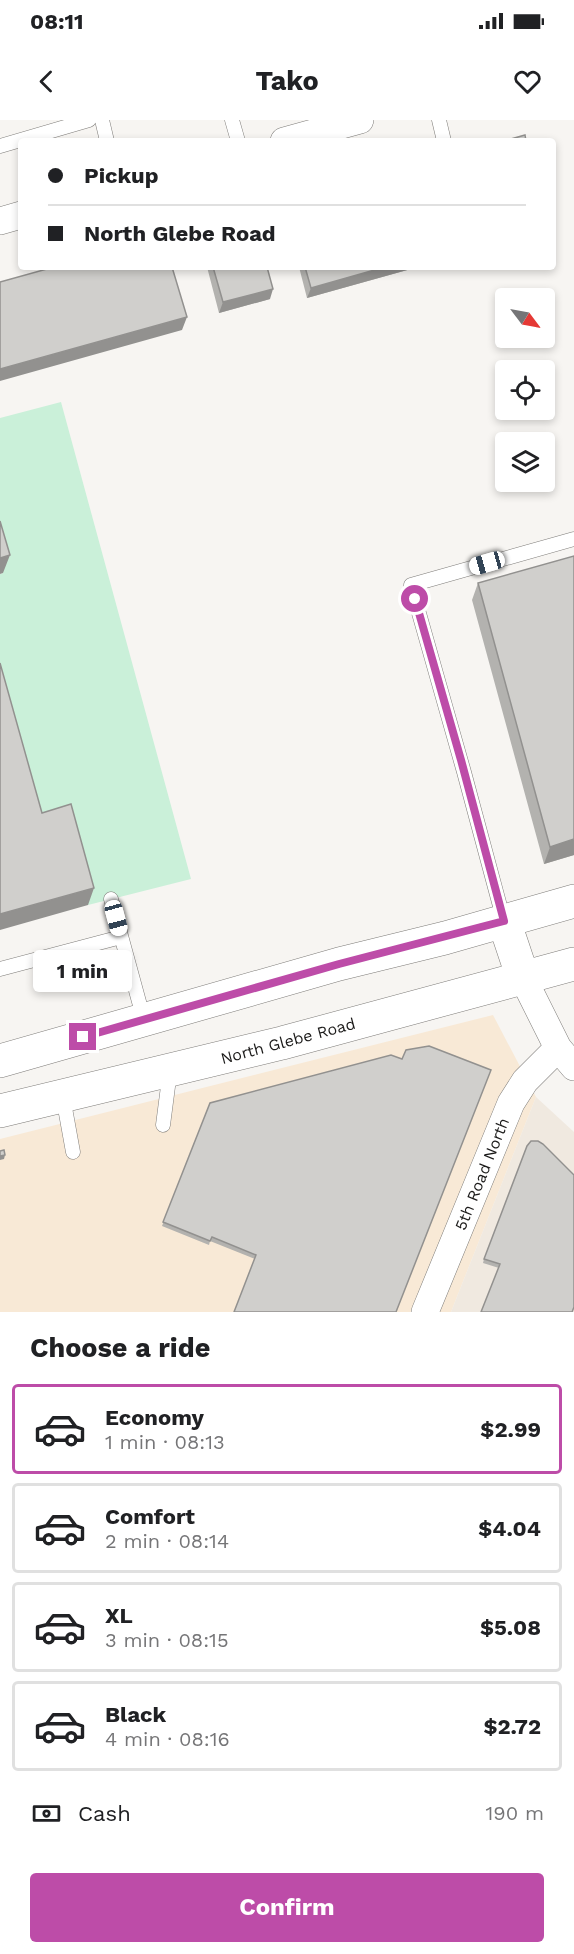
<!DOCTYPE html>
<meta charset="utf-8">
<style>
body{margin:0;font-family:"Work Sans",sans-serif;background:#f2f2f2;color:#202124;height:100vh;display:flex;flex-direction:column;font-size:22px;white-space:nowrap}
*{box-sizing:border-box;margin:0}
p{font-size:20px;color:#757577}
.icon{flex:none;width:33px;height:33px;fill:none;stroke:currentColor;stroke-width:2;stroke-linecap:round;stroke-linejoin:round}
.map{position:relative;height:1192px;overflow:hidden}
.sheet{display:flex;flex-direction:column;background:#fff;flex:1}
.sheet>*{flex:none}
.banner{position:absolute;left:18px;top:18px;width:538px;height:132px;border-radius:6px;box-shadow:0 3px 9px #0003;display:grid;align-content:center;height:132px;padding:0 30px;background:#fff}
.needle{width:39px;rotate:122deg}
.buttons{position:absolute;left:495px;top:168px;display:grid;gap:12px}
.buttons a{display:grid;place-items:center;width:60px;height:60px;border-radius:6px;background:#fff;box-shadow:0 3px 9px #0003;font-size:30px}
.end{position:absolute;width:27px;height:27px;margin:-14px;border:8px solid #bd4ca8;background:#fff;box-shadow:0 0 0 3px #fff}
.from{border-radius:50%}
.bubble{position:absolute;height:42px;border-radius:6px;background:#fff;box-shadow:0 3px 9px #0003;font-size:20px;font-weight:700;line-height:42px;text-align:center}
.car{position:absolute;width:18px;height:36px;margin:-18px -9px;border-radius:8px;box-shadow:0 0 4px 2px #0007;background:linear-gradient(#fff 24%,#345 0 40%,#fff 0 76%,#345 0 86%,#fff 0)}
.banner b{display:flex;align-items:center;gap:21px;height:57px;font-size:22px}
.banner b+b{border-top:2px solid #e0e0e0}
.banner i{width:15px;height:15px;background:#202124}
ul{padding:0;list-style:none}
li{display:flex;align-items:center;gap:18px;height:90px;margin:0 12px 9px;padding:0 18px;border:3px solid #e0e0e0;border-radius:6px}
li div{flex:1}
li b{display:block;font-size:22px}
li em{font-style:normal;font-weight:700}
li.on{border-color:#bd4ca8}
li>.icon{width:54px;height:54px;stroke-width:1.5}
h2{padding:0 30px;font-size:27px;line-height:72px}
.pay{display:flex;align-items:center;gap:15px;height:66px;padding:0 30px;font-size:22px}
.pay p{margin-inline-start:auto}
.action{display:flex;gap:12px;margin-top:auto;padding:12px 30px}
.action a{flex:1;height:69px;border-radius:6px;background:#bd4ca8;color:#fff;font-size:24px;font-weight:700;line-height:69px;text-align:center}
.status{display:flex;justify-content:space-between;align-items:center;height:42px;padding:0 30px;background:#fff;direction:ltr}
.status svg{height:16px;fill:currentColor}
header{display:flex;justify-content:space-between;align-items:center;height:78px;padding:0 30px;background:#fff;font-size:27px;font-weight:700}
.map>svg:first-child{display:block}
.commercial{fill:#f8e9d6}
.built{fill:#f0e9e0}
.green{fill:#caf0d9}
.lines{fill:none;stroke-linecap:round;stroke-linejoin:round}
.service-casing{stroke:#7e7c79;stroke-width:15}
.minor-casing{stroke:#7e7c79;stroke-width:28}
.primary-casing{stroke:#7e7c79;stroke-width:34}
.service{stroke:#fff;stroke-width:14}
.minor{stroke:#fff;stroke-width:27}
.primary{stroke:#fff;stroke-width:33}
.wall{fill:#b3b2af}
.shaded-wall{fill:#92918f}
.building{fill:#d0cfcc;stroke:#92918f;stroke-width:1.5}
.route{stroke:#bd4ca8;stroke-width:8}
.labels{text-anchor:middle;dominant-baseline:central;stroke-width:4.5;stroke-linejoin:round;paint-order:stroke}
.street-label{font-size:16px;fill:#1b1a19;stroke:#fff}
</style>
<div class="status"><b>08:11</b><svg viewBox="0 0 49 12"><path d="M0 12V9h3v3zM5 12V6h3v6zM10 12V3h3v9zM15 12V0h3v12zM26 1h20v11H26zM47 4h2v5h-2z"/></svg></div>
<header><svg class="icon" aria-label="back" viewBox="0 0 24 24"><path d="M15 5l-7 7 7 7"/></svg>Tako<svg class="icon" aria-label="heart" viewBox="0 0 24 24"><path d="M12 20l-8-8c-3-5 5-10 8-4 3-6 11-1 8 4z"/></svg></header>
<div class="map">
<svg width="574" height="1192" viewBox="0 0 574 1192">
<rect width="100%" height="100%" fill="#f7f5f2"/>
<!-- commercial -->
<path class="commercial" d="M493,895l43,82 -85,215h-451v-173z"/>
<!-- built -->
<path class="built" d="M536,977l38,35v180h-123z"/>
<!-- green -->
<path class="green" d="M61,282l130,477 -103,26 -24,-83 -28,8 -36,-127v-129l3,-1 -3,-11v-144z"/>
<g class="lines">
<!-- service casing -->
<g class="service-casing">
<path id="service" d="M102,0l5,21
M232,0l6,21
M439,0l5,21
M0,26l89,-26
M111,779l33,121
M504,801l-40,-149 -53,-187 163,-46
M0,849l121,-32
M63,977l10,55
M163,1005l7,-54"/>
</g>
<!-- minor casing -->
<g class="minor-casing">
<path id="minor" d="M284,21l76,-21
M0,101l21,-6
M523,858l35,70 16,19
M425,1192l86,-209 14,-22 33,-33"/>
</g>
<!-- primary casing -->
<g class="primary-casing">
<path id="primary" d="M504,801l19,57
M0,941l339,-97 106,-26 129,-37
M0,991l282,-68 292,-79"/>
</g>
<!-- service -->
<use href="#service" class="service"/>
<!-- minor -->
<use href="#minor" class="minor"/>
<!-- primary -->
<use href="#primary" class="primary"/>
</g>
<!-- wall -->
<path class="wall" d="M207,147h60l3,32 -51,14z
M299,147h119l-111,31z
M478,463l96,272 -30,9 -72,-264z
M429,926l-174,213 -45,-18 -1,4 -47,-19 48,-123 192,-44z
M574,1055l-75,93 -16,-5 1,-4z"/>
<!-- shaded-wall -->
<path class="shaded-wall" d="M385,147h33l-111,31 4,-10z
M273,169l-3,10 -51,14 4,-11z
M187,197l-5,13 -182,51v-12z
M10,435l-7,18 -3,1v-16z
M574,719v16l-30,9 6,-17z
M94,768l-6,17 -88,25v-16z
M5,1035l-1,4 -4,1v-4z"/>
<!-- building -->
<path class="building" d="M525,15l1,6h-22z
M54,147h118l15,50 -187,52v-87z
M213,147h54l6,22 -50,13z
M305,147h80l-74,21z
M0,401l10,34 -10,3z
M574,436v283l-24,8 -72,-264z
M0,543l42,150 29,-9 23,84 -94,26z
M429,926l62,24 -95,242h-162l22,-57 -44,-18 -2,4 -47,-19 47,-119 181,-48 11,4 4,-9z
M531,1021h7l5,3 31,31v132l-2,5h-91l19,-48 -16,-5 43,-113z
M4,1030l1,5 -5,1v-5z"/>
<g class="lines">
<!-- route -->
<path class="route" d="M83,917l256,-73 165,-43 -43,-161 -46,-161"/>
</g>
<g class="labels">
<!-- street labels -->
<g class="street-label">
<text transform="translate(288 921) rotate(-15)">North Glebe Road</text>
<text transform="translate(482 1054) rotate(-68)">5th Road North</text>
</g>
</g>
</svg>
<div class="buttons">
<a><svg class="needle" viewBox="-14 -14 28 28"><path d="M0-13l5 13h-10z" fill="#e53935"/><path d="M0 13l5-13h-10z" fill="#757577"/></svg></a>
<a><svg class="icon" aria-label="locate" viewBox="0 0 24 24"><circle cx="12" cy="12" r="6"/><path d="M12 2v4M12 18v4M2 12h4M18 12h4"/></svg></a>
<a><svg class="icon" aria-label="layers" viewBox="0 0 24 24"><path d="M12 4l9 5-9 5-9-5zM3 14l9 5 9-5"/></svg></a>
</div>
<i class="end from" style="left:415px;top:479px"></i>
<i class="end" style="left:83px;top:917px"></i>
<div class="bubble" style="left:33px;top:830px;width:99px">1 min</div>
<i class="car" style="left:487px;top:443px;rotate:254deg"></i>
<i class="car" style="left:116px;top:798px;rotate:165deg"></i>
<div class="banner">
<b><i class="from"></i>Pickup</b>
<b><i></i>North Glebe Road</b>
</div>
</div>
<section class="sheet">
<h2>Choose a ride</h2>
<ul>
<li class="on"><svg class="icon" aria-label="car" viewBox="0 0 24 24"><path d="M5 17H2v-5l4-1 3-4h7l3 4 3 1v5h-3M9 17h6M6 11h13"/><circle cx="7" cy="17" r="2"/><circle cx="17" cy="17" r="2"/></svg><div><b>Economy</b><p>1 min · 08:13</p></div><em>$2.99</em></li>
<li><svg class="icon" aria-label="car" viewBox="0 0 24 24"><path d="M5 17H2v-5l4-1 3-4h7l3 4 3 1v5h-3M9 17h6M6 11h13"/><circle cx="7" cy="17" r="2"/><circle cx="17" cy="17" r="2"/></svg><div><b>Comfort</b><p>2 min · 08:14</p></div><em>$4.04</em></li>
<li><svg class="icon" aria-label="car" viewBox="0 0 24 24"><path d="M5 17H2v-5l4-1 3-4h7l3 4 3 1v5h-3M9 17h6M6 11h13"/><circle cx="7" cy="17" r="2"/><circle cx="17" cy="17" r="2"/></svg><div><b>XL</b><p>3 min · 08:15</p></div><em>$5.08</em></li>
<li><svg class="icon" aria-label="car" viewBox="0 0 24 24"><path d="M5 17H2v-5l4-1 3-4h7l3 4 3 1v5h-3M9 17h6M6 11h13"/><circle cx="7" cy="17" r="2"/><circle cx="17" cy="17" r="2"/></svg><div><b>Black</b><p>4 min · 08:16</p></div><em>$2.72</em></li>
</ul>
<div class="pay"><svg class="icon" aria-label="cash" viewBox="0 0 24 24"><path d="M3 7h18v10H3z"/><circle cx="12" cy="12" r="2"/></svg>Cash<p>190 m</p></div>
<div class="action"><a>Confirm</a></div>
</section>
